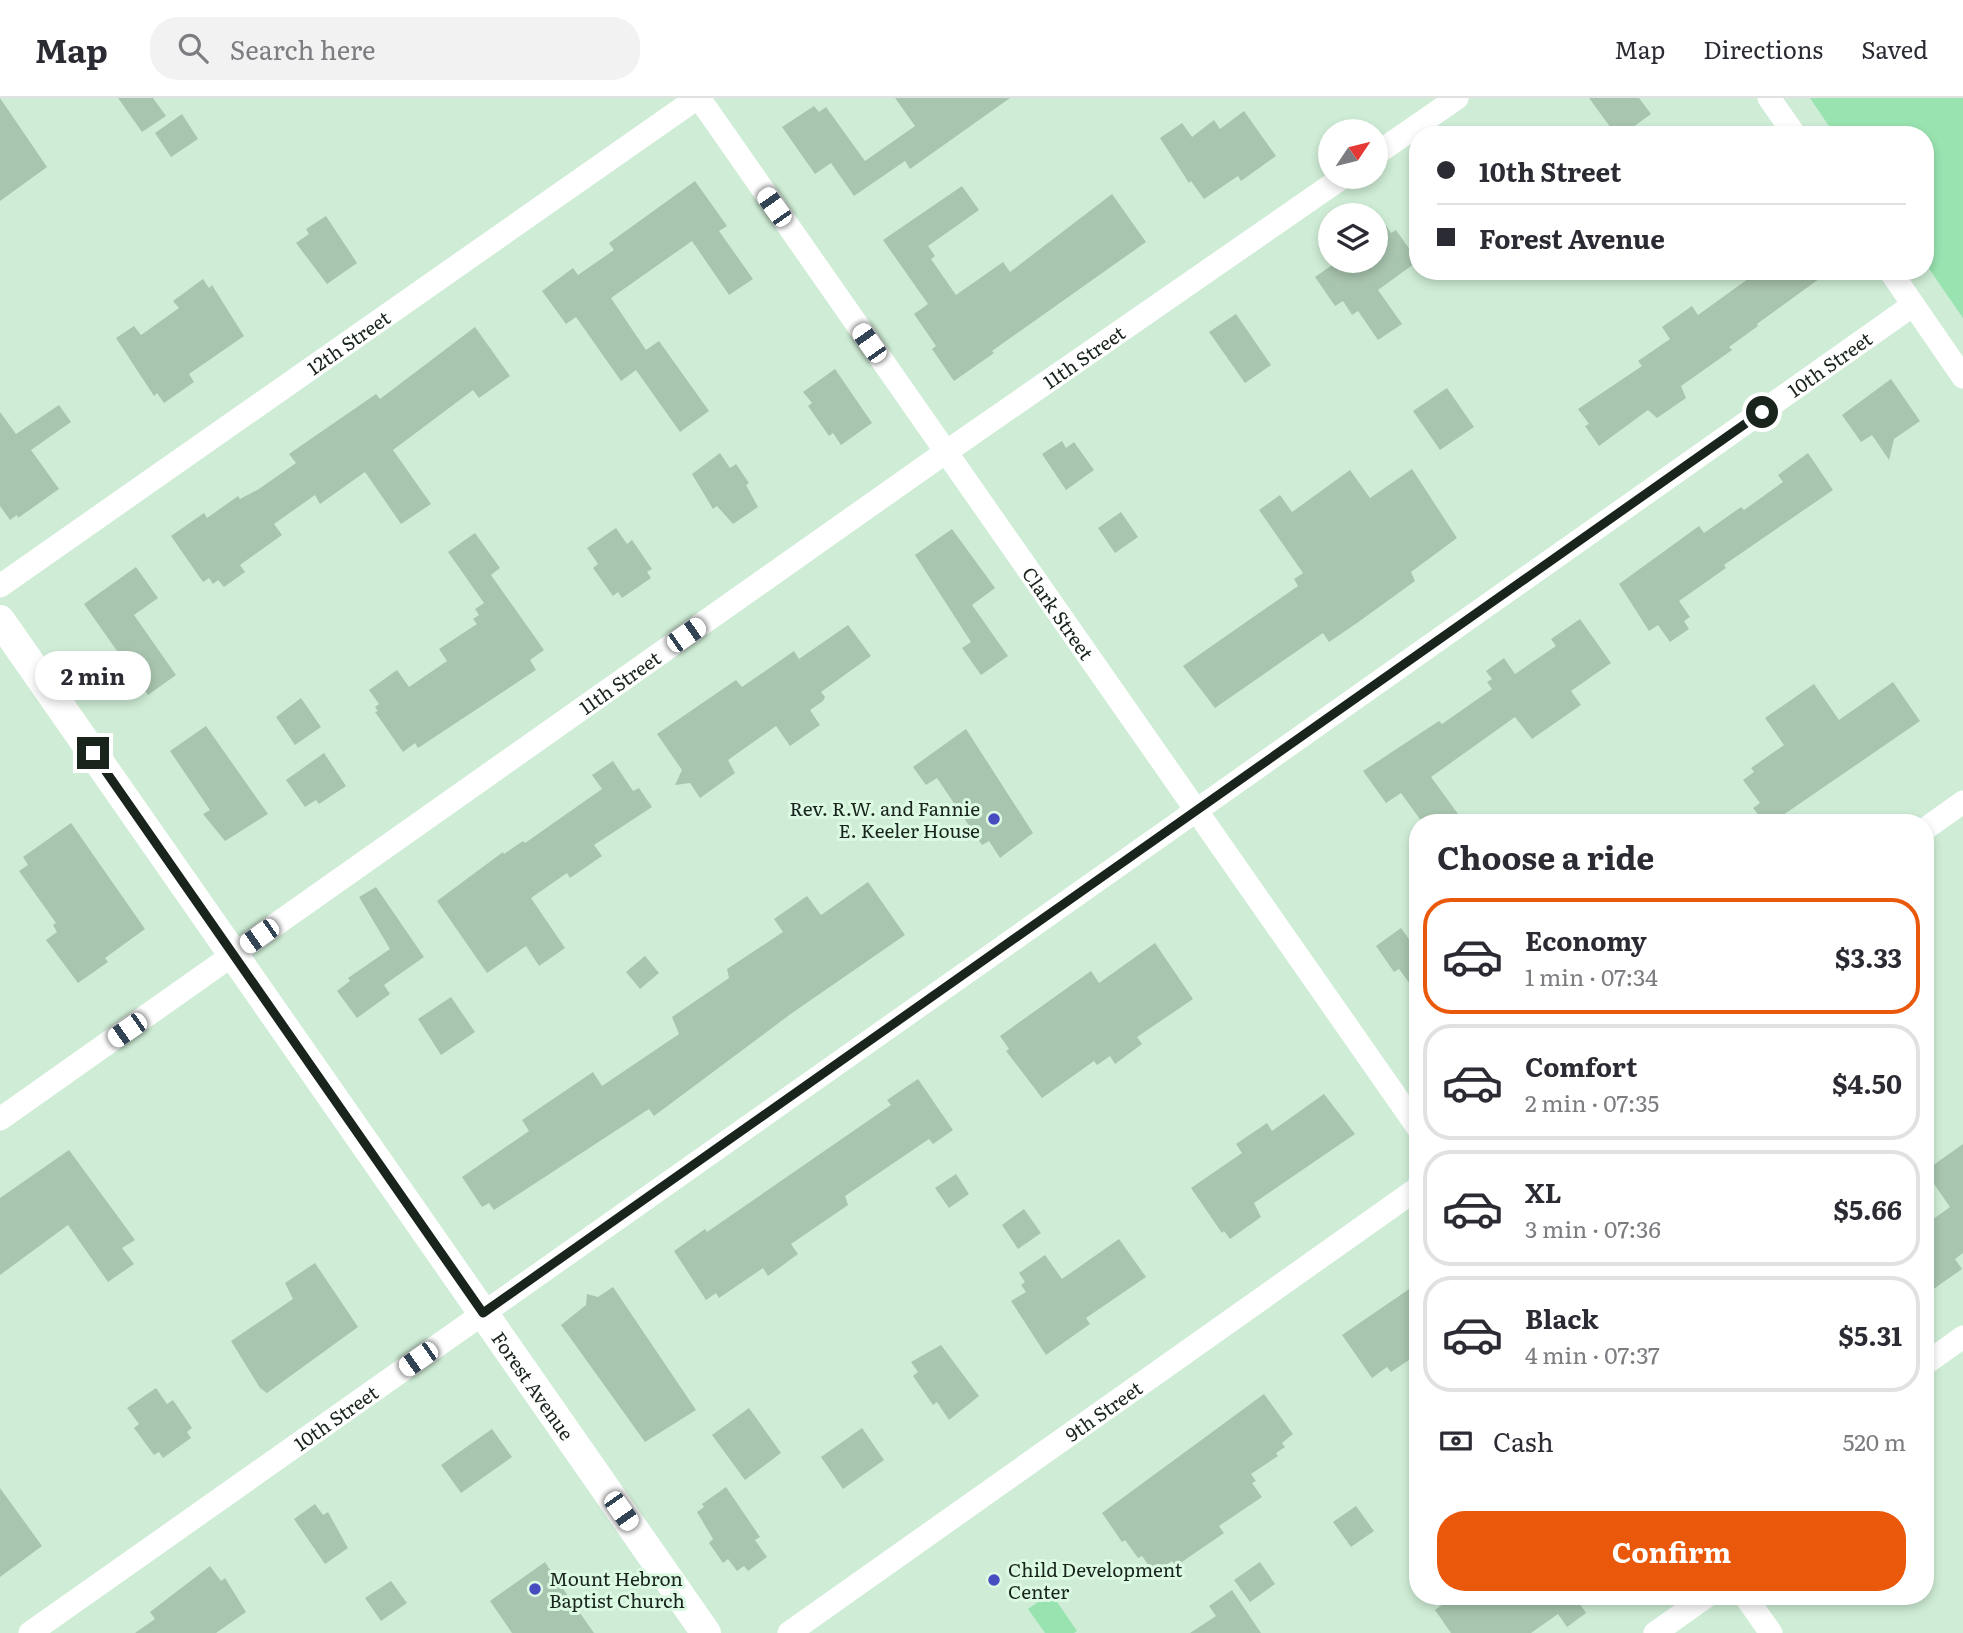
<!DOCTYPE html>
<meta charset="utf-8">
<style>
body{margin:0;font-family:Literata,serif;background:#f2f2f3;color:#2b2b33;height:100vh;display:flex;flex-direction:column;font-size:26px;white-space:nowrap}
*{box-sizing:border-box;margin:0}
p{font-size:23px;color:#7c7c81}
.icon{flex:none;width:38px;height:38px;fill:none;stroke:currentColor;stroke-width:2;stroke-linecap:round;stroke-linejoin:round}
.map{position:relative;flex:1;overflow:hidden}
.sheet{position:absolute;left:1409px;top:716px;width:525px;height:791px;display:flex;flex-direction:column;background:#fff;border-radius:28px;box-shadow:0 4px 10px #0003}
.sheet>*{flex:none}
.top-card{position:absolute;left:1409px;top:28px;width:525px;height:154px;border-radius:28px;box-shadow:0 4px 10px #0003;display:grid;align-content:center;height:154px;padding:0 28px;background:#fff}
.needle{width:46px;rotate:55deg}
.buttons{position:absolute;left:1318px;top:21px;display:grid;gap:14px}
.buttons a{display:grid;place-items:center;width:70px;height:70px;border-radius:50%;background:#fff;box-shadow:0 4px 10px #0003;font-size:35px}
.end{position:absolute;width:32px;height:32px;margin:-16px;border:9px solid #19241c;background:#fff;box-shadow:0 0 0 4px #fff}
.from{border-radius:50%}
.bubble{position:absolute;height:49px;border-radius:24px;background:#fff;box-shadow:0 4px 10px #0003;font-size:23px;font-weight:700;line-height:49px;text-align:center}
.car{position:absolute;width:21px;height:42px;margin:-21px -10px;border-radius:9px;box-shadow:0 0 5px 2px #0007;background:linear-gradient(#fff 24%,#345 0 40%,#fff 0 76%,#345 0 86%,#fff 0)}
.top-card b{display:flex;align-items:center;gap:24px;height:66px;font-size:26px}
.top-card b+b{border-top:2px solid #e1e1e2}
.top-card i{width:18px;height:18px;background:#2b2b33}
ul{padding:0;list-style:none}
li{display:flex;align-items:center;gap:21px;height:116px;margin:0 14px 10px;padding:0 14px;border:4px solid #e1e1e2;border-radius:28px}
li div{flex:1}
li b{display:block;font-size:26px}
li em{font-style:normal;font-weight:700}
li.on{border-color:#ea580c}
li>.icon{width:63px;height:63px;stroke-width:1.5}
h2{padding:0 28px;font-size:32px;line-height:84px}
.pay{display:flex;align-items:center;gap:18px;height:77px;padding:0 28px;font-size:26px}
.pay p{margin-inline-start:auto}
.button{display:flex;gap:14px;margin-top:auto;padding:14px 28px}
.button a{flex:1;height:80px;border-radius:28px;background:#ea580c;color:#fff;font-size:28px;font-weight:700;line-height:80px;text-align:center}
header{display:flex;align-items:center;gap:42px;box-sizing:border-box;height:98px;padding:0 35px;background:#fff;border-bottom:2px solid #e1e1e2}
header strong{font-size:33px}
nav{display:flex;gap:38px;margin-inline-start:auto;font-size:24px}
.search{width:490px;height:63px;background:#f2f2f3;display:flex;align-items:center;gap:18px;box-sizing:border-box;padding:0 24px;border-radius:28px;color:#7c7c81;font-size:26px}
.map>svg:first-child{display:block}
.green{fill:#99e3b0}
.building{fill:#a8c5af}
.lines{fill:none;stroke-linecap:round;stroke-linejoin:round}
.minor{stroke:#fff;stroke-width:23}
.tertiary{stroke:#fff;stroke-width:30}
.route{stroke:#19241c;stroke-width:9}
.poi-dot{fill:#484cc1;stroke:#dcfae3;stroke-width:2.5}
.labels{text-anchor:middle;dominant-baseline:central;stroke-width:6;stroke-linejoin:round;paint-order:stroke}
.street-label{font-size:19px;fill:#19241c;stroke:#dcfae3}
.poi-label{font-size:19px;fill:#19241c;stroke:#dcfae3;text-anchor:start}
</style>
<header>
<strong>Map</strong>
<div class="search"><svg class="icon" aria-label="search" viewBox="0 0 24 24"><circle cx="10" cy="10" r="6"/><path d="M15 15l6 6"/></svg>Search here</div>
<nav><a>Map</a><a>Directions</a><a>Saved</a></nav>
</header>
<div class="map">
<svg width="1963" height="1535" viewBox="0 0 1963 1535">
<rect width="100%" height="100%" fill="#cfedd6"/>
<!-- green -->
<path class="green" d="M1810,0h153v220l-38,-55v-128h-90z
M1051,1495l26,38 -3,2h-29l-17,-24z"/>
<!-- building -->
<path class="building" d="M0,0l47,69 -47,34z
M118,0h35l13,18 -24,16z
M895,0h115l-100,71 -5,-8 -51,35 -23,-33 -16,11 -33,-47 32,-21 5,6 7,-5 39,54 50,-35z
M1589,0h50l12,16 -29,21h-6z
M1244,13l32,45 -35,25 -3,-5 -34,23 -13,-18 -2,2 -29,-45 22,-15 10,14 22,-17 6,9z
M182,16l16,25 -27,18 -16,-24z
M695,83l32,45 -8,5 34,48 -24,16 -37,-54 -81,57 35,52 13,-9 50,70 -29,21 -44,-62 -15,11 -45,-64 -10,7 -24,-33 31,-23 5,7 36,-25 -5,-7z
M962,88l17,24 -51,36 7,10 -4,3 25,36 47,-33 7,10 102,-78 34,48 -154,109 2,2 -40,28 -22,-32 4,-3 -22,-32 14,-10 -45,-64z
M1376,113l15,22 5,-3 22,31 -40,29 24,34 -24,16 -20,-29 -6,4 -9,-14 -8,5 -20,-29 23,-16h38z
M326,118l31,47 -30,21 -31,-41 13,-9 -3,-5z
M1759,173h71l-73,53 1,2 -29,21 3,3 -51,36 5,12 -29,20 -9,-8 -49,36 -14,-20 4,-2 -11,-15 64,-43 -4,-5 32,-22 -8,-12 30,-21 6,9z
M203,181l6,9 3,-3 32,51 -55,38 5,8 -30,21 -7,-10 -3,3 -38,-58 18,-12 7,9 38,-27 -6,-7z
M1236,216l35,51 -26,18 -36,-51z
M475,229l35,49 -31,22 -6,-8 -80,60 38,54 -30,20 -36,-52 -45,32 -5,-9 -41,29 8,11 -42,30 5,7 -21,15 -6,-7 -5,4 -4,-6 -6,4 -32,-46 33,-23 3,5 31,-22 2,3 19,-10 37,-26 -7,-9 87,-60 4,5z
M835,271l37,54 -31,22 -8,-12 -4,3 -21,-30 4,-3 -9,-11z
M1891,281l29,42 -26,18 -5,21 -17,-25 -11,7 -19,-27z
M1447,290l27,39 -34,23 -27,-39z
M59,307l12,17 -40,28 28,39 -41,29 -1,-3 -7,5 -10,-14v-94l16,22z
M1062,343l4,7 8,-6 20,28 -28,20 -24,-36z
M720,355l10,15 6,-4 13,19 -3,2 12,22 -25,17 -16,-18 -4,3 -21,-35z
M1808,355l25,37 -109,75 2,3 -47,33 11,16 -6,4 5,8 -19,13 -12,-17 -9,6 -30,-47 80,-58 5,7 37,-26 3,3 39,-28 -5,-7z
M1412,371l45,69 -46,34 4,9 -58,42 -28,19 -6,-9 -108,75 -32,-42 115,-80 -4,-7 9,-6 -44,-63 21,-15 12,17 58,-42 20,28z
M1121,414l17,25 -23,16 -17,-25z
M616,430l11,16 5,-4 20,29 -5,3 4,6 -29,20 -4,-6 -5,4 -20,-28 5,-4 -11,-16z
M952,431l43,59 -23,17 36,51 -27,19 -19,-27 9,-6 -56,-87z
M475,435l25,35 -9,7 53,75 -14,10 6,10 -118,78 -3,-5 -12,9 -28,-40 3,-1 -3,-4 4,-3 -10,-14 28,-20 12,17 38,-26 -8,-12 38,-25 -4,-5 6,-4 -4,-6 9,-6 -36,-51z
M136,469l22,31 -24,17 42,60 -28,20 -64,-91z
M1580,521l31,44 -40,28 10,14 -49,34 -17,-22 -84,60 33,45h-42l-21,-29 -15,10 -23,-32 76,-50 3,3 50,-35 -5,-7 5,-3 -6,-8 18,-13 11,16 41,-28 -5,-7z
M848,527l23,31 -50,36 4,5 -2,4 -13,9 10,15 -30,21 -14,-20 -48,34 7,13 -35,25 -10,-15 -15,2 7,-15 -25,-36 79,-54 6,7 52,-36 5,8z
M1893,584l27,39 -147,101h-9l-11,-14 7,-5 -17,-23 11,-8 -3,-4 33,-23 -19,-27 49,-34 25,36z
M301,600l20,29 -26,18 -19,-28z
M206,628l62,88 -43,27 -22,-27 7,-4 -40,-59z
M966,631l67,104 -33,25 -11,-17 -7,4 -45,-67 -11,7 -13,-18z
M324,655l22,33 -27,18 -3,-4 -11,7 -19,-27z
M613,663l20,30 6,-3 13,19 -58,38 8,11 -32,22 -3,-5 -36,25 34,50 -26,18 -13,-20 -39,27 -50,-72 66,-49 1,2 19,-13 2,2 77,-54 -10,-14z
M71,725l74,106 -40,29 3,4 -30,21 -32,-43 11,-8 -4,-7 3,-2 -37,-52 9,-6 -5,-8z
M868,784l37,53 -113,78 -138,103 -5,-7 -155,101 -5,-7 -7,4 -20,-30 67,-46 -7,-11 71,-48 9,14 77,-52 -7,-17 57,-39 -2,-9 56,-37 -9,-13 33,-23 14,19z
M376,789l48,70 -40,28 6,9 -33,24 -20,-27 13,-10 -2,-3 42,-29 -31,-52z
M1401,830l17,24v43l-19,-26 -5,3 -18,-26z
M1155,845l38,56 -56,38 5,7 -27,20 -5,-8 -13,9 -3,-4 -52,37 -36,-47 3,-2 -9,-13 91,-65 8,12z
M645,858l14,17 -19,16 -14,-17z
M451,899l24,35 -34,23 -23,-36z
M918,981l35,51 -20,14 -4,-5 -84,57 3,9 -57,39 7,10 -30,22 -5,-8 -44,30 -3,-5 -10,7 -32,-49 31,-22 2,3 184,-127 -4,-5z
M1324,996l31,40 -101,69 7,14 -31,22 -6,-8 -2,2 -31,-45 51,-35 -6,-9 31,-21 5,8z
M1963,1046v109l-8,6 7,10 -37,26v-70l25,-18 -25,-36z
M69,1052l66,90 -13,8 12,16 -26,18 -40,-57 -68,50v-77z
M956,1076l13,20 -20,14 -14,-20z
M1024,1111l17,24 -23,16 -16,-24z
M1119,1141l27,38 -60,41 4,6 -44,31 -35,-54 15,-9 -5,-7 4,-3 -6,-9 26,-18 17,24z
M315,1165l43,64 -91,66 -7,-5 -29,-47 62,-42 -8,-16z
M1418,1185v71l-27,18 -4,-5 -15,11 -30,-43z
M613,1189l83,123 -51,32 -84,-117 25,-20 1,-11 11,3z
M941,1247l38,51 -30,24 -12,-18 -4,3 -20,-29 5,-4 -7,-10z
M156,1290l11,16 6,-4 19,28 -5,4 4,6 -28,20 -4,-6 -5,3 -20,-27 5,-4 -12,-16z
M1264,1296l29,40 -11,9 3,4 -9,6 2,3 -27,18 5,7 -4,2 10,14 -43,29 5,7 -48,33 -4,-5 -18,12 -12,-17 -4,2 -13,-18 -3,2 -20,-29z
M749,1310l32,45 -36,27 -33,-45z
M862,1330l22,32 -41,29 -22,-32z
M492,1331l20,28 -51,36 -20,-28z
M726,1389l34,50 -5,3 12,17 -19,14 -4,-5 -7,5 -9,-12 -5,4 -14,-20 4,-4 -16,-27 7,-5 -2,-3z
M0,1390l42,58 -42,31z
M315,1406l8,11 5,-3 20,36 -23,16 -31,-45z
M1356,1408l18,25 -23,16 -18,-25z
M545,1464l7,11 42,60h-82l-22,-32z
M1260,1464l15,22 -25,18 -16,-22z
M210,1468l11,15 4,-3 21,34 -30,21h-81l20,-14 -5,-7z
M391,1483l16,22 -26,18 -16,-23z
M1232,1492l29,43h-71l26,-17 -7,-10z
M1454,1498h128l-5,4 9,13 -19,14 -9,-13 -27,19h-80l-16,-23z"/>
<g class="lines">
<!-- minor -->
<g class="minor">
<path id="s1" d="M699,0l719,1030"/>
<path d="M1769,0l26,37"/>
<path d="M1376,56l81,-56"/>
<path d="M1890,173l73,106"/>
<path id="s2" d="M0,488l697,-488"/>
<path d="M1925,731l38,-27"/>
<path id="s3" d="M0,1021l933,-658 410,-284"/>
<path d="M1925,1266l38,-27"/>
<path d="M1745,1498l26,37"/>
<path id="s4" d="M30,1535l1883,-1328"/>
<path id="s5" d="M789,1535l629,-445"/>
<path d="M1655,1535l52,-37"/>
</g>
<!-- tertiary -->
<path class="tertiary" id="s6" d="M0,522l706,1013"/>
</g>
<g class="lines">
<!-- route -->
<path class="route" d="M93,655l390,560 1279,-901"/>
</g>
<!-- markers -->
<g class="poi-dot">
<circle cx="994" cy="721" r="7"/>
<circle cx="994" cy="1482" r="7"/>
<circle cx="535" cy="1491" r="7"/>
</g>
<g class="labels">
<!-- street labels -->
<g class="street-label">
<text stroke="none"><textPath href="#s2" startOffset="425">12th Street</textPath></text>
<text stroke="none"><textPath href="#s3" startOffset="1325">11th Street</textPath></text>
<text stroke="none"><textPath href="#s4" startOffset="2202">10th Street</textPath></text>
<text stroke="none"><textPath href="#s1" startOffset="628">Clark Street</textPath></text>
<text stroke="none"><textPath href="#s3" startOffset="758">11th Street</textPath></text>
<text stroke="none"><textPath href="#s6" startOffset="933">Forest Avenue</textPath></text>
<text stroke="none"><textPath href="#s5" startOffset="385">9th Street</textPath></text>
<text stroke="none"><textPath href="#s4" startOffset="374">10th Street</textPath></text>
</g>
<!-- poi labels -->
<g class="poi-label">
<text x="980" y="710" text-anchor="end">Rev. R.W. and Fannie<tspan x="980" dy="22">E. Keeler House</tspan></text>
<text x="1008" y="1471">Child Development<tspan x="1008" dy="22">Center</tspan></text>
<text x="549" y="1480">Mount Hebron<tspan x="549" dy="22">Baptist Church</tspan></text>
</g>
</g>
</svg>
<div class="buttons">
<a><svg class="needle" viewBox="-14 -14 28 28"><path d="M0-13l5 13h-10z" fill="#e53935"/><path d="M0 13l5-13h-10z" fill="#7c7c81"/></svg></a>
<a><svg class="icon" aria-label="layers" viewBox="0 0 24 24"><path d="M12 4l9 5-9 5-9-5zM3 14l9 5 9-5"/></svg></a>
</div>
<i class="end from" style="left:1762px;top:314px"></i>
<i class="end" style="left:93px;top:655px"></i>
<div class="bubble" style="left:35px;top:553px;width:116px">2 min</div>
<i class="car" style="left:774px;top:109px;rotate:325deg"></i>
<i class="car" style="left:869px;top:245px;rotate:325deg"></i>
<i class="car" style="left:686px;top:537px;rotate:55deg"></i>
<i class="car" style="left:259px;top:838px;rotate:235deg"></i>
<i class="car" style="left:127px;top:932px;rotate:235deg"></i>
<i class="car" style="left:418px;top:1261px;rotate:235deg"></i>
<i class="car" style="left:621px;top:1413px;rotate:145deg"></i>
<div class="top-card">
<b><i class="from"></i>10th Street</b>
<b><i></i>Forest Avenue</b>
</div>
<section class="sheet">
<h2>Choose a ride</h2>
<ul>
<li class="on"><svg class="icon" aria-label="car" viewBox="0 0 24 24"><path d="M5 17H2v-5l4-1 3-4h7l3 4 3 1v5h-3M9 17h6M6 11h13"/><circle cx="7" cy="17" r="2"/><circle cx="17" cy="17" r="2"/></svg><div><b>Economy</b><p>1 min · 07:34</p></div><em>$3.33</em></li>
<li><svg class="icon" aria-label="car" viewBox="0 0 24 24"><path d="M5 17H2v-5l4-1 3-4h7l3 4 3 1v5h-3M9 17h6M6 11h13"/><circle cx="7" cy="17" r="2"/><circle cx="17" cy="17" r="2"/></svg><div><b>Comfort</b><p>2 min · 07:35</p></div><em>$4.50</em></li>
<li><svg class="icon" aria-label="car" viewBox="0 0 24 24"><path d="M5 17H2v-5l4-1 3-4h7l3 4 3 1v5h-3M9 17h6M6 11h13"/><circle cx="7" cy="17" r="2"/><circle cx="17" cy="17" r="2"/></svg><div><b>XL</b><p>3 min · 07:36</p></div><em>$5.66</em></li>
<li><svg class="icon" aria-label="car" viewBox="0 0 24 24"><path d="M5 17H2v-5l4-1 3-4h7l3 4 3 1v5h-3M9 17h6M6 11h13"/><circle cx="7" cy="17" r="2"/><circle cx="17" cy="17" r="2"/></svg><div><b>Black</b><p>4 min · 07:37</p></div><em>$5.31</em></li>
</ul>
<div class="pay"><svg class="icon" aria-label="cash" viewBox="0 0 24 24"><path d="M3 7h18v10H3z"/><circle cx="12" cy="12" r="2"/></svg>Cash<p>520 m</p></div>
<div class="button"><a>Confirm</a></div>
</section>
</div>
